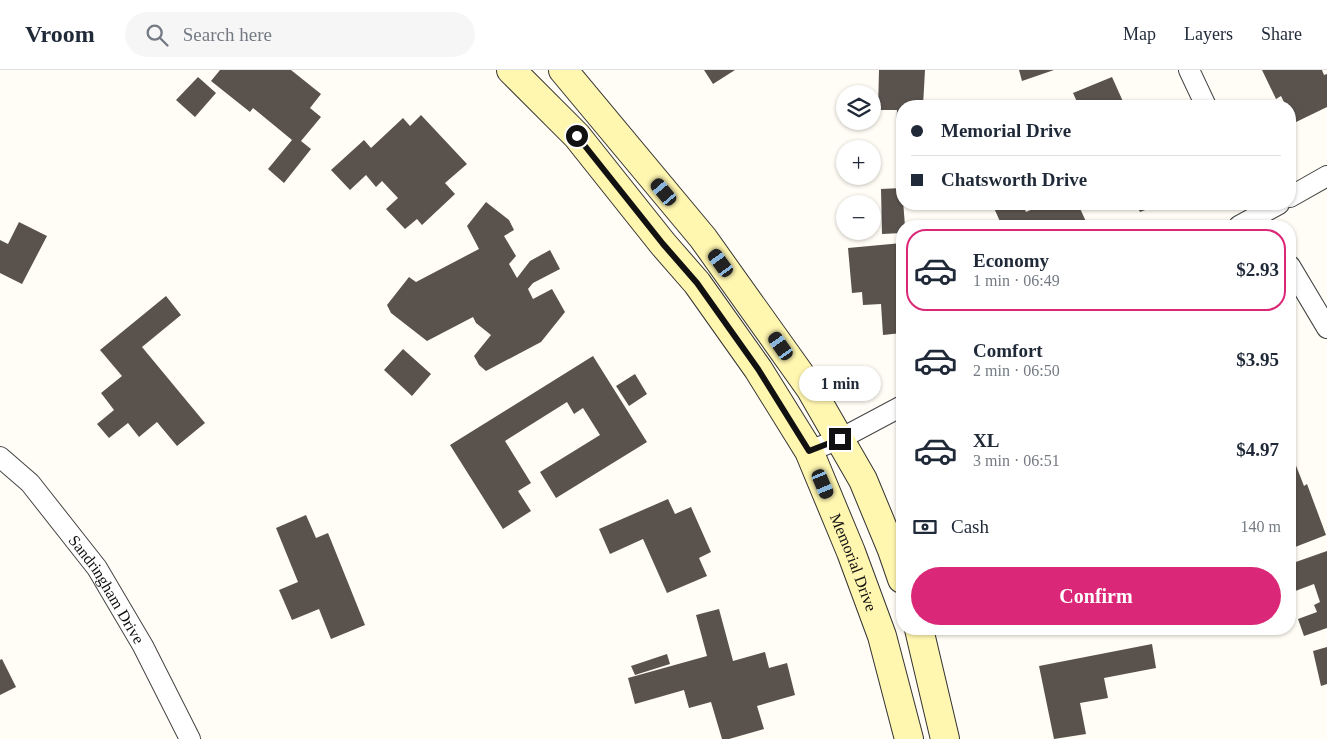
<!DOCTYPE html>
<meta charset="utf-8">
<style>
body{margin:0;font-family:Georgia,serif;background:#f6f6f7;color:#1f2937;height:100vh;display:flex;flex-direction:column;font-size:19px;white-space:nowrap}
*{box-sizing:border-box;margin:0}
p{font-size:16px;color:#747a83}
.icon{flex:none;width:28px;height:28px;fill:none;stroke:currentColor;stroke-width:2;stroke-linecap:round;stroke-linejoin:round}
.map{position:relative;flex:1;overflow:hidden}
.sheet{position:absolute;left:896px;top:150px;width:400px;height:415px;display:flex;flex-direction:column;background:#fff;border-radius:20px;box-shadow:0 1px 4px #0004}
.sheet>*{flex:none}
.top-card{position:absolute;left:896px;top:30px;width:400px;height:110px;border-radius:20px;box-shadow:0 1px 4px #0004;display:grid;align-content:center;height:110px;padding:0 15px;background:#fff}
.controls{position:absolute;left:836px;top:15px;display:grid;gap:10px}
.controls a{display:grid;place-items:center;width:45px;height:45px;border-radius:50%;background:#fff;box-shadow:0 1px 4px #0004;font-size:25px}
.end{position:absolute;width:22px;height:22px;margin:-11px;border:6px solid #111;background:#fff;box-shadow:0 0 0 2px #fff}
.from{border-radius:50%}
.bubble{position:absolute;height:35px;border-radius:18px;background:#fff;box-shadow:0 1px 4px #0004;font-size:16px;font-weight:700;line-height:35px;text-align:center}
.car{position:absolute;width:15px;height:30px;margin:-15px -8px;border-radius:6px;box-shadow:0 0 4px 1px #0007;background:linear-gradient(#222 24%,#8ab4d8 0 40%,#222 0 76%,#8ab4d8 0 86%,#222 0)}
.top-card b{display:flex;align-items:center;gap:18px;height:48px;font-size:19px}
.top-card b+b{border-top:1px solid #e0e1e3}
.top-card i{width:12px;height:12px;background:#1f2937}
ul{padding:9px 0 0;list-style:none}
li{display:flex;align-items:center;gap:15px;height:82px;margin:0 10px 8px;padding:0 5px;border:2px solid transparent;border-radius:20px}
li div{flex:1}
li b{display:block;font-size:19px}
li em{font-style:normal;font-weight:700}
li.on{border-color:#db2777}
li>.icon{width:45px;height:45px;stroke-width:1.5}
.pay{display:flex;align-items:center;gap:12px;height:55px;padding:0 15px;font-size:19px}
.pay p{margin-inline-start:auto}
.button{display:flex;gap:10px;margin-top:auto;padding:10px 15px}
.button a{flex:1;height:58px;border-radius:30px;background:#db2777;color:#fff;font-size:20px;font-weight:700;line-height:58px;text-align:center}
header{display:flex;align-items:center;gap:30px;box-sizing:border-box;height:70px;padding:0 25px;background:#fff;border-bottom:1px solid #e0e1e3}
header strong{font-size:24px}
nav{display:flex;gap:28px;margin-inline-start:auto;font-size:18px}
.search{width:350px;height:45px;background:#f6f6f7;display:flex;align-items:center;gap:12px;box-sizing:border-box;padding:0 18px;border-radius:28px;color:#747a83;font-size:19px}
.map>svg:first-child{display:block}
.building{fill:#5a524d}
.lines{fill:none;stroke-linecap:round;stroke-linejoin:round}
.street-casing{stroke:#444;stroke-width:22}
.secondary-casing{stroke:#333;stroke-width:30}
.street{stroke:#fff;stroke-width:20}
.secondary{stroke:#fff6b0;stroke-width:28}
.route{stroke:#111;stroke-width:6}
.labels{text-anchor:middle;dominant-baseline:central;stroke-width:5;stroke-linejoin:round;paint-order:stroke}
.street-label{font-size:16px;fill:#111;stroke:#fff}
</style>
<header>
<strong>Vroom</strong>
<div class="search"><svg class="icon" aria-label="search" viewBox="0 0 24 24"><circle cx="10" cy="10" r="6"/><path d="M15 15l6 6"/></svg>Search here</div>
<nav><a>Map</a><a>Layers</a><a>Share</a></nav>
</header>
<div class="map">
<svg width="1327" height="669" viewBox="0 0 1327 669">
<rect width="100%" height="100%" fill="#fffdf5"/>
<!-- building -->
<path class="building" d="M220,0h71l30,24 -11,14 11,9 -20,24 10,8 -27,34 -16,-14 24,-29 -39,-32 -3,4 -39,-31z
M704,0h31l-22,14z
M879,0h46l-2,36h-21v26h-6l1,-22h-19z
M1019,0h35l-32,11z
M1262,0h60l2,5 3,-1v33l-33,16 -4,-9v-8h-4l-5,-10 -5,3z
M198,7l18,16 -21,24 -19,-17z
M1112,7l13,29h-46l-6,-13z
M421,45l46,49 -22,19 10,11 -33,31 -5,-6 -12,10 -19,-20 12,-11 -16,-17 -6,6 -10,-12 -16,15 -19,-20 33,-30 7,8 32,-30 7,8z
M902,118l3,38h-3v7l-20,1 -1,-45z
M486,132l23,18 5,10 -10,6 12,20 -7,8 8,14 13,-17 20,-11 10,19 -27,14 -5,6 5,10 19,-10 13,23 -24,30 -55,29 -7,-6 -5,-9 17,-21 -15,-12 -3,-6 -46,24 -36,-28 -4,-8 22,-28 7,5 63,-33 -12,-23z
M1004,134h18l4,8 16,-7 -1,-1h37l10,22h-86l-8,-18z
M1136,134h25l-21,8z
M19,152l28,14 -25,48 -22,-11v-33l8,4z
M902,173v90l-19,2 -2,-31 -18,1 -1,-13 -10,1 -4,-45z
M166,226l15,19 -39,32 63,76 -28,23 -20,-24 -18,15 -11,-14 -19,15 -12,-14 17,-14 -13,-17 21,-17 -22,-26z
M403,279l28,25 -19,22 -28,-26z
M593,286l54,86 -91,56 -16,-26 60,-37 -17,-27 -9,6 -7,-12 -62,39 26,42 -13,8 13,20 -28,18 -53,-84z
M635,304l12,20 -18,12 -13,-20z
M1295,393l9,23 3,-2 19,51 -36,14v-84z
M668,429l7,15 16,-7 20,45 -12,6 8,18 -40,17 -24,-54 -33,15 -11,-25z
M306,445l10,23 12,-5 37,92 -34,14 -12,-30 -27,11 -13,-30 19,-8 -22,-54z
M1327,481v77l-23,8 -6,-17 19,-7 -3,-7 6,-3 -6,-18 -24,9v-29z
M719,539l14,52 32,-9 4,16 18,-5 8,32 -38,11 7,23 -35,10h-7l-11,-37 -22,6 -5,-18 -49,14 -7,-26 79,-22 -11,-41z
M1152,574l4,24 -52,10 4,20 -28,5 6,31 -32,5 -15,-73z
M1327,577v37l-6,2 -8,-35z
M667,584l3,10 -35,11 -4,-9z
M2,589l14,28 -16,8v-35z"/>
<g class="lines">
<!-- street casing -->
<g class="street-casing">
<g id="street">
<path d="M1189,0l17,36"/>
<path d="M1290,127l37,-21"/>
<path d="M1239,156l40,-22"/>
<path d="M1290,196l37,62"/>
<path d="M809,381l31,-12 62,-33"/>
<path id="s1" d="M0,387l30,26 67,85 46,78 47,93"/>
</g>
</g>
<!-- secondary casing -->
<g class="secondary-casing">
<g id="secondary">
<path id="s2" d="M511,0l66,66 86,108 34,39 61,86 51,82 42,101 31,84 27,103"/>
<path d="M563,0l140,168 107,150 53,92 29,70 10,29"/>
<path d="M919,559l26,110"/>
</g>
</g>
<!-- street -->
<use href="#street" class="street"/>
<!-- secondary -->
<use href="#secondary" class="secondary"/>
</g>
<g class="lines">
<!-- route -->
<path class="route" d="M577,66l86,108 34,39 61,86 51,82 31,-12"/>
</g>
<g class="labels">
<!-- street labels -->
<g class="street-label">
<text stroke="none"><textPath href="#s2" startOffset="605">Memorial Drive</textPath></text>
<text stroke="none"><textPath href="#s1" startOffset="171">Sandringham Drive</textPath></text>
</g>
</g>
</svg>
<div class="controls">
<a><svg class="icon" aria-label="layers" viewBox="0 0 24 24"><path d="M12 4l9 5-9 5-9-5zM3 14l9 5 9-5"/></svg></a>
<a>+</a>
<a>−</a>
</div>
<i class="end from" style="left:577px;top:66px"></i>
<i class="end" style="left:840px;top:369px"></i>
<div class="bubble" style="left:799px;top:296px;width:82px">1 min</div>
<i class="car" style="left:664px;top:122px;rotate:320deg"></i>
<i class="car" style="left:721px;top:193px;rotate:324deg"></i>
<i class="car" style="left:781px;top:276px;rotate:325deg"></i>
<i class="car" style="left:823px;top:414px;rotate:157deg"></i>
<div class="top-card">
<b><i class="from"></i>Memorial Drive</b>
<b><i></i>Chatsworth Drive</b>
</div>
<section class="sheet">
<ul>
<li class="on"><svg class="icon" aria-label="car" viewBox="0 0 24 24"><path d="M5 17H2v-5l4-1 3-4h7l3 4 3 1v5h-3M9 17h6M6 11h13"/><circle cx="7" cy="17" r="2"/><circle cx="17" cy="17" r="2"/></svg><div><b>Economy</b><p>1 min · 06:49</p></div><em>$2.93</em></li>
<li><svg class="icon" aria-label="car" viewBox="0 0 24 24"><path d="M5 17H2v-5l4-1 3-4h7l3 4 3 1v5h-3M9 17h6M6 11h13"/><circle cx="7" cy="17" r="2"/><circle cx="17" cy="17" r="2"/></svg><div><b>Comfort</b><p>2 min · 06:50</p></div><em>$3.95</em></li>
<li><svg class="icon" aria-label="car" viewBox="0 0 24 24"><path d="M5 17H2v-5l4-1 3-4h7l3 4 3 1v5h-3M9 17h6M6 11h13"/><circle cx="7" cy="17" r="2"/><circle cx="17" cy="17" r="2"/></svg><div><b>XL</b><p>3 min · 06:51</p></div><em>$4.97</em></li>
</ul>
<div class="pay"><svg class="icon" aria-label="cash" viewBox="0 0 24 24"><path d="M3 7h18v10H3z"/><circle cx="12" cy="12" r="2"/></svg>Cash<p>140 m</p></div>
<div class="button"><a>Confirm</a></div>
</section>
</div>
